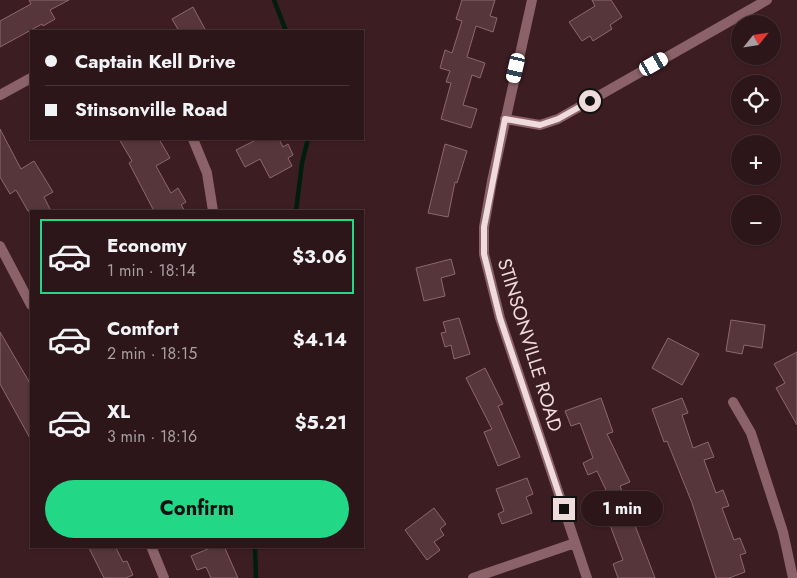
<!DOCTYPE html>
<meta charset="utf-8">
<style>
body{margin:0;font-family:Jost,sans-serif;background:#351f23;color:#f1f3f6;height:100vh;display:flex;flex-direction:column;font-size:19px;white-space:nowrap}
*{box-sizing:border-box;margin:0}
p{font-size:16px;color:#a79fa2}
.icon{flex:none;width:28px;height:28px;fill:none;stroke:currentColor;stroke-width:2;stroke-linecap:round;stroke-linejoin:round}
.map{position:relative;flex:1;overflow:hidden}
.sheet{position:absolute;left:30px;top:210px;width:334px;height:338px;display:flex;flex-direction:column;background:#2d161a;border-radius:0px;box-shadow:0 1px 4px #0004,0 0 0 1px #483539}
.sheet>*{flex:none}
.banner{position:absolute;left:30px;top:30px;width:334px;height:110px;border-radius:0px;box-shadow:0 1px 4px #0004,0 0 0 1px #483539;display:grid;align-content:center;height:110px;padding:0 15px;background:#2d161a}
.needle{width:32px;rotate:60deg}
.fabs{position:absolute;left:731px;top:15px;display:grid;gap:10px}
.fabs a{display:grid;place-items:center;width:50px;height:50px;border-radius:50%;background:#2d161a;box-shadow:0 1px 4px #0004,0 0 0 1px #483539;font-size:25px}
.end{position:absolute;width:22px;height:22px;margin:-11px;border:6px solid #efdadc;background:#111;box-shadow:0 0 0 2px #111}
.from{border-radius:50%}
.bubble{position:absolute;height:35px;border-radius:18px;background:#2d161a;box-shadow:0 1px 4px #0004,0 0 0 1px #483539;font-size:16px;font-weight:700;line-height:35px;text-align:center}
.car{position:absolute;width:15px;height:30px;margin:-15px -8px;border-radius:6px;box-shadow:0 0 4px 1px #0007;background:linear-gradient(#fff 24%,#345 0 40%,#fff 0 76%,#345 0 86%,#fff 0)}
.banner b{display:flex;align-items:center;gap:18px;height:48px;font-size:19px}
.banner b+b{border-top:1px solid #483539}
.banner i{width:12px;height:12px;background:#f1f3f6}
ul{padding:9px 0 0;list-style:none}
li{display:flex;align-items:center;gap:15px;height:75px;margin:0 10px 8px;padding:0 5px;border:2px solid transparent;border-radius:0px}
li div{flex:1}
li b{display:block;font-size:19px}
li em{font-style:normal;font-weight:700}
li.current{border-color:#22d887}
li>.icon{width:45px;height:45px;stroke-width:1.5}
.primary-button{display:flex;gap:10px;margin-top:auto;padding:10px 15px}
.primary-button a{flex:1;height:58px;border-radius:30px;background:#22d887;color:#111;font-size:20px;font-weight:700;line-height:58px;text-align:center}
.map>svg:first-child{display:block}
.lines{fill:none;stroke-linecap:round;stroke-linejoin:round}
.stream{stroke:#021d0e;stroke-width:4.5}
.building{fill:#56363a;stroke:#8c686c}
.minor{stroke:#8b6267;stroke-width:10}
.route{stroke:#efdadc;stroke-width:6}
.labels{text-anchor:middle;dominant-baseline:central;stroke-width:4;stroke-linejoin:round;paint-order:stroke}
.street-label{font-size:19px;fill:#efdadc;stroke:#3c1d22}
</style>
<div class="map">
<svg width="797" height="578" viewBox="0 0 797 578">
<rect width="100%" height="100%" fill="#3c1d22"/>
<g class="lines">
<!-- stream -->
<path class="stream" d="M274,0l12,31
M296,211l6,-48 6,-24
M255,546l1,32"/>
</g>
<!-- building -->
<path class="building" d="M29,0h40l-19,10 5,9 -12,7 -1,-2 -42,23v-26l31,-17z
M462,0h33l-5,16 7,2 -4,14 -17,-6 -9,31 18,6 -5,15 -8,-3 -9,30 14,4 -6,19 -30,-9 10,-36 -5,-1 4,-11 -10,-3 5,-18 7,3 10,-32 -6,-2z
M592,0h19l11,17 -12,8 2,4 -19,12 -3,-5 -8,5 -13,-19 26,-16z
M193,7l13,24h-27l-7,-12z
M0,129l21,40 13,-8 19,31 -9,5 7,14h-23l-12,-21 -6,4 -10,-17z
M119,139h40l11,19 -14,8 15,27 7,-5 8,14 -5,3 4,6h-31l-25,-48 3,-2z
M258,139h21l4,8 5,-3 5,11 -5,3 4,8 -22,12 -10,-19 -15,8 -9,-17z
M445,144l22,7 -10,32 -2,-1 -7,35 -20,-4z
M451,259l4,15 -14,4 4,18 -21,5 -8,-33z
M459,318l11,36 -16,5 -3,-14 -6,2 -4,-14 5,-1 -3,-10z
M731,320l34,5 -3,23 -18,-3 -2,9 -16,-3z
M0,332l31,53v55l-31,-56z
M668,338l31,16 -17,31 -30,-17z
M797,352v73l-21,-37 9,-5 -11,-19z
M485,368l18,36 -5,2 22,51 -22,9 -14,-34 8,-3 -26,-51z
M601,398l12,34 -6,2 23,48 -10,4 35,92h-37l-5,-14 10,-4 -13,-35 -4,1 -5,-14 13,-5 -17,-36 -9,4 -5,-12 10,-5 -13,-35 -9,3 -6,-15z
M682,398l6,15 -6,2 11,33 15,-6 6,15 -10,3 12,33 7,-3 6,16 -7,2 12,32 6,-2 6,15 -6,2 5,17 -16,6h-13l-24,-75 -25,-62 -3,1 -12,-33z
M527,478l6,16 -7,3 6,16 -30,11 -4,-10 6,-3 -8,-22z
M434,508l12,16 -6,5 4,6 -10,7 6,8 -13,10 -22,-30z
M88,546h27l8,16 4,-1 6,14 -8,3h-21z
M215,546h9l14,32h-27l-5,-11 -9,3 -6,-14z"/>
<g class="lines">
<!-- minor -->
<path class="minor" d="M532,0l-40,181 -8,46v27l16,64 87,260
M0,95l31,-17
M505,119l35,6 18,-6 209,-119
M193,139l14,34 6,38
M0,246l31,59
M733,402l18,31 32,99 10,46
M151,546l13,32
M473,578l102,-35"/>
</g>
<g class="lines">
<!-- route -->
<path class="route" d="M564,509l-64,-191 -16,-64v-27l21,-108 35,6 18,-6 32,-18"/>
</g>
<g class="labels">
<!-- street labels -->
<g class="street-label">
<text transform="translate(530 345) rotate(73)">STINSONVILLE ROAD</text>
</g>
</g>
</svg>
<div class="fabs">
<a><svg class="needle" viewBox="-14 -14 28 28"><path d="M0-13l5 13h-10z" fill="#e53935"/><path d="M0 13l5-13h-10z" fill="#a79fa2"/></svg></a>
<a><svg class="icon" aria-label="locate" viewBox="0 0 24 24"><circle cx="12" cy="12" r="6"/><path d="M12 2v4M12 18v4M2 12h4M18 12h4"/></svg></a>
<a>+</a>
<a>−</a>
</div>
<i class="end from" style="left:590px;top:101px"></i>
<i class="end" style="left:564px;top:509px"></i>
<div class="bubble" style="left:581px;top:491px;width:82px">1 min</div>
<i class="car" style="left:654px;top:64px;rotate:60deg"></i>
<i class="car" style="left:516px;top:68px;rotate:193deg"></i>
<div class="banner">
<b><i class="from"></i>Captain Kell Drive</b>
<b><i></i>Stinsonville Road</b>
</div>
<section class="sheet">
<ul>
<li class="current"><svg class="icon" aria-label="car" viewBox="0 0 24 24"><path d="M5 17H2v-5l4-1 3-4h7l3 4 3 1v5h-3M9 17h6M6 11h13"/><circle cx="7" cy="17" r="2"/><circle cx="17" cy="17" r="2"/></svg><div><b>Economy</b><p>1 min · 18:14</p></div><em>$3.06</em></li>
<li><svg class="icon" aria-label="car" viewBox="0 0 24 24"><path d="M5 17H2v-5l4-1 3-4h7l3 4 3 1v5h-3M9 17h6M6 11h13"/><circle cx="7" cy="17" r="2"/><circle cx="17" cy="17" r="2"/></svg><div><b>Comfort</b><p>2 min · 18:15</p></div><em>$4.14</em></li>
<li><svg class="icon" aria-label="car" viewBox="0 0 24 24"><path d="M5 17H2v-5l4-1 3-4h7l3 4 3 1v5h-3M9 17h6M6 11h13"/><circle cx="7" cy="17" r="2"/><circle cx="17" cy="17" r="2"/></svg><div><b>XL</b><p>3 min · 18:16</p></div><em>$5.21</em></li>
</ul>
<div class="primary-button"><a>Confirm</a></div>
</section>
</div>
